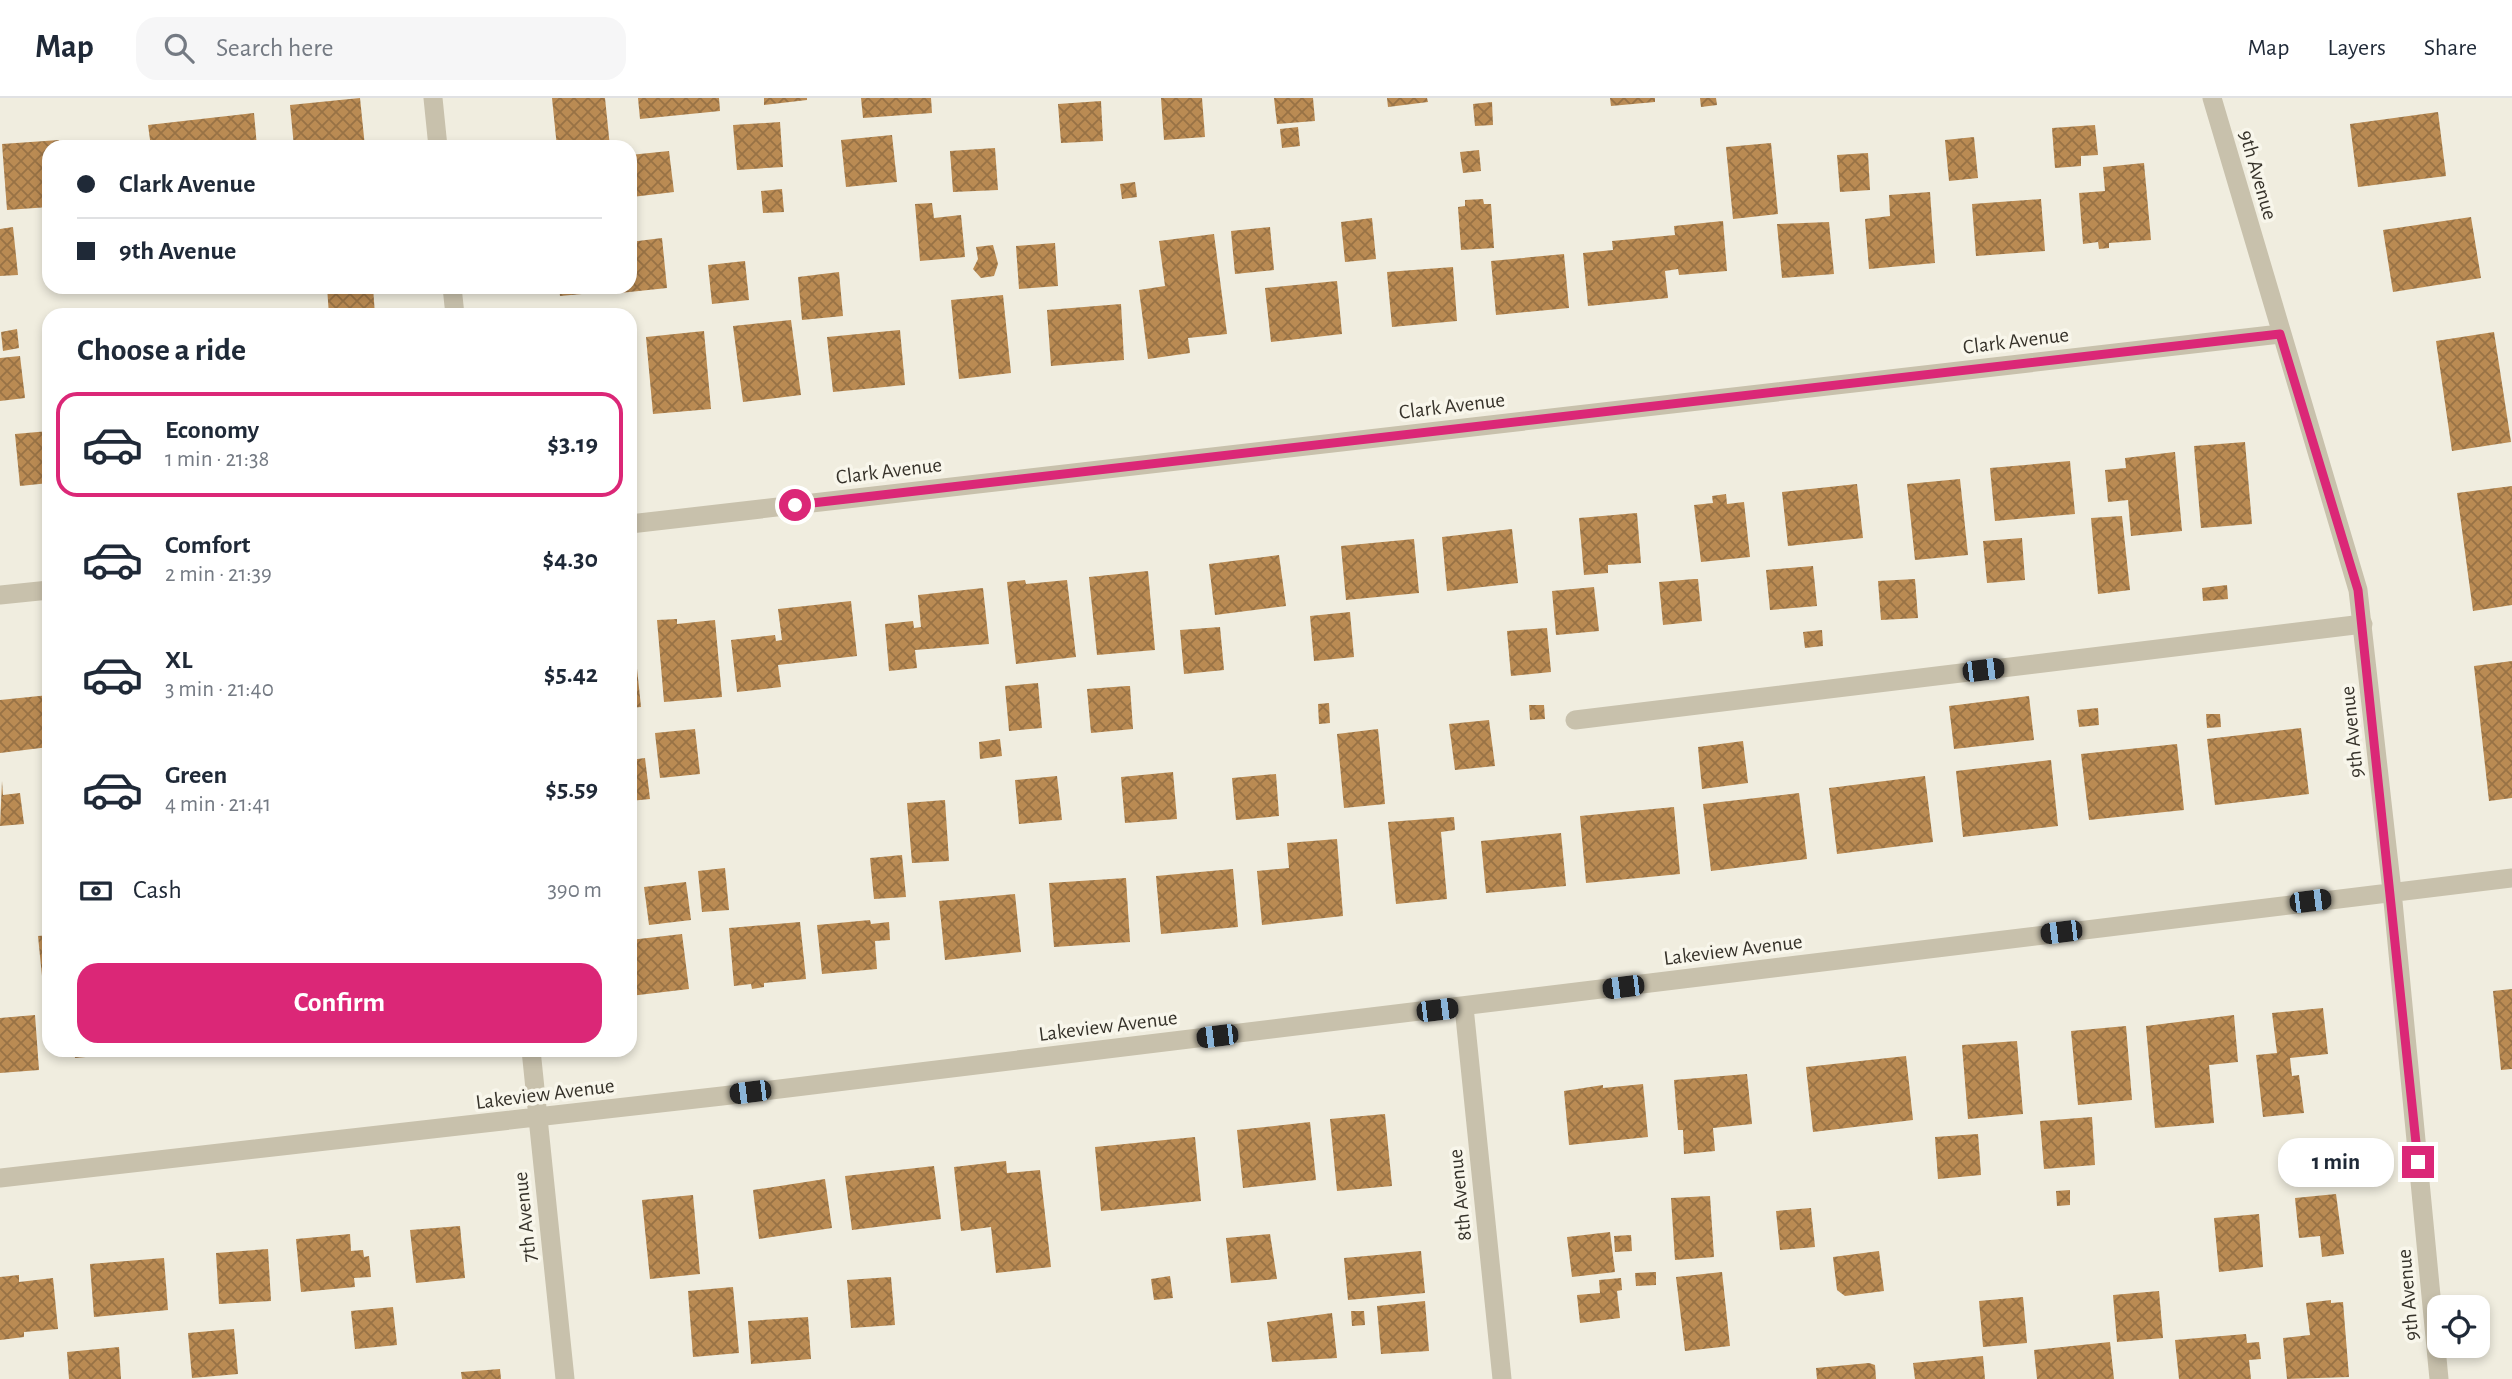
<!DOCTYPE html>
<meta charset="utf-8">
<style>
body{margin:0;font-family:"Alegreya Sans",sans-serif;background:#f6f6f7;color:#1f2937;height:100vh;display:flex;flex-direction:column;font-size:26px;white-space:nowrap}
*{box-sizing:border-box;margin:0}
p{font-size:23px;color:#747a83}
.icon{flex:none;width:38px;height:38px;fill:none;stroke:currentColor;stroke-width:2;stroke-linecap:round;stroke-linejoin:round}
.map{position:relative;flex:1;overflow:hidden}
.sheet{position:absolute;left:42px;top:210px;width:595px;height:749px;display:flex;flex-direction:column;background:#fff;border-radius:21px;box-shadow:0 4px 10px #0003}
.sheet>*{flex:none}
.banner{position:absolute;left:42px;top:42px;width:595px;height:154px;border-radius:21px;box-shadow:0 4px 10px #0003;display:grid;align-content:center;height:154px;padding:0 35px;background:#fff}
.fabs{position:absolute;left:2427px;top:1197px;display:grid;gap:14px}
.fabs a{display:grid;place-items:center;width:63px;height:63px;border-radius:14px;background:#fff;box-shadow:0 4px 10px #0003;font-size:35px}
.end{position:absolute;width:32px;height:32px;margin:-16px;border:9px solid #db2777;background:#fff;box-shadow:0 0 0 4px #fff}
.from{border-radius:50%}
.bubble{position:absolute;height:49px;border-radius:21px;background:#fff;box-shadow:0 4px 10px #0003;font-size:23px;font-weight:700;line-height:49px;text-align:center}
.car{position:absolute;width:21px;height:42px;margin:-21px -10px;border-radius:9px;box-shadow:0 0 5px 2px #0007;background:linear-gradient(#222 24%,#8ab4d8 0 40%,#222 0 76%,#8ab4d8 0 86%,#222 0)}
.banner b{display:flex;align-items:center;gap:24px;height:66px;font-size:26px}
.banner b+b{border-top:2px solid #e0e1e3}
.banner i{width:18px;height:18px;background:#1f2937}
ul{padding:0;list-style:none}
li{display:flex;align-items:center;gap:21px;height:105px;margin:0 14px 10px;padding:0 21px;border:4px solid transparent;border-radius:21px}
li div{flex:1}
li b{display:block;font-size:26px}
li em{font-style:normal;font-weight:700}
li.selected{border-color:#db2777}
li>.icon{width:63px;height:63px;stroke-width:1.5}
h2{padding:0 35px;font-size:32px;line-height:84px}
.pay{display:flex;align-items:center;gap:18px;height:77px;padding:0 35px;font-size:26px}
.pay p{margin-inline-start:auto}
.button{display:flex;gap:14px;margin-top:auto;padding:14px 35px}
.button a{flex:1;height:80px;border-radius:21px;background:#db2777;color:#fff;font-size:28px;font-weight:700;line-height:80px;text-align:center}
header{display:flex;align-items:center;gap:42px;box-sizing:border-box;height:98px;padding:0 35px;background:#fff;border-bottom:2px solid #e0e1e3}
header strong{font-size:33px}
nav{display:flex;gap:38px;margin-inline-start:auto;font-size:24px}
.search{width:490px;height:63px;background:#f6f6f7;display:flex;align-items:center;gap:18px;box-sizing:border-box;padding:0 24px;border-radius:21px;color:#747a83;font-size:26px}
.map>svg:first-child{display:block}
.building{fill:url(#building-cross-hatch)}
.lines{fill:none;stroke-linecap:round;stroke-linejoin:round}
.service{stroke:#c8c1ac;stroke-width:19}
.minor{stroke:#c8c1ac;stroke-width:19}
.route{stroke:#db2777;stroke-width:9}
.labels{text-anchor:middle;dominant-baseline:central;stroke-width:7;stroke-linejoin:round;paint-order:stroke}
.street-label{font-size:21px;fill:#36322a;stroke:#f8f6eb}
</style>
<header>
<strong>Map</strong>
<div class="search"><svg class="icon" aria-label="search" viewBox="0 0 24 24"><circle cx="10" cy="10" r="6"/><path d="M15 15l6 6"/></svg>Search here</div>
<nav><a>Map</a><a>Layers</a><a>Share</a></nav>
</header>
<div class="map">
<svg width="2512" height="1281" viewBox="0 0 2512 1281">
<defs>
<pattern id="building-cross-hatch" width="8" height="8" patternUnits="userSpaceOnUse" patternTransform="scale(1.75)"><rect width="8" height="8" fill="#ba8b53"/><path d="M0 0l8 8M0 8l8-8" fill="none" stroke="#987245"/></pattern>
</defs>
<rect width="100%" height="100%" fill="#f0eddf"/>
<!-- building -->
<path class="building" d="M360,0l5,49h-71l-4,-42z
M552,0h53l5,49h-53z
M638,0h81l1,13 -80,8z
M764,0h43v2l-43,5z
M861,0h70l1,15 -69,5z
M1161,0h41l3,39 -41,3z
M1274,0h39l2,23 -38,3z
M1387,0h40l1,4 -40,5z
M1610,0h45v4l-44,4z
M1700,0h16l1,7 -16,2z
M1101,3l2,40 -42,2 -3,-39z
M1492,4l1,23 -18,1 -2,-22z
M2438,14l8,64 -88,11 -8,-63z
M254,15l3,34h-106l-3,-22z
M780,24l3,45 -46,3 -4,-45z
M2095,27l3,30 -17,1v10l-26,2 -3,-40z
M1298,29l2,19 -18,2 -2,-19z
M892,37l5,47 -51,5 -5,-47z
M1974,39l4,41 -29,3 -4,-41z
M59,42l1,7h-11v60l-42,3 -5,-66z
M1771,45l7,71 -45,5 -7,-72z
M995,50l3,42 -45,2 -3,-41z
M1479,52l2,21 -18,2 -3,-21z
M669,53l5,41 -42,5 -2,-42z
M1868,55l2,37 -30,2 -3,-37z
M2144,65l7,77 -42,3v5l-10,1 -1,-7 -15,2 -4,-51 26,-2 -2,-24z
M1135,84l2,15 -15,2 -2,-15z
M782,91l2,23 -21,1 -2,-22z
M1930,94l5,71 -66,6 -4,-50 25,-3 -1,-21z
M1483,101l1,5h7l3,44 -33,2 -3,-43 7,-1v-6z
M2041,101l4,52 -69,5 -4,-52z
M932,105l2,15 27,-3 4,42 -45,4 -5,-57z
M2471,119l10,61 -88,14 -10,-62z
M1372,120l4,41 -31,3 -4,-40z
M1723,123l4,50 -48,4 -1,-6 -13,2 3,27 -80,8 -5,-53 30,-3 -1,-9 63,-6 -1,-9z
M1829,124l5,52 -52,4 -5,-54z
M13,129l5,48 -18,1v-47z
M1270,129l4,43 -39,4 -4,-43z
M1214,136l13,100 -39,4 2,15 -42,6 -9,-69 26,-4 -6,-45z
M662,140l5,50 -47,5 -1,-6h11v-45z
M1055,145l3,43 -39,3 -3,-43z
M993,147l5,19 -4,12 -13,2 -8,-9 5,-10 -2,-12z
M1564,156l5,54 -73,7 -5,-54z
M745,163l4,39 -37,4 -4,-39z
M1453,169l4,54 -65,6 -5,-55z
M839,174l4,44 -41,4 -4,-43z
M1337,183l5,53 -71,8 -6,-54z
M327,189h46l2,28h-46z
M559,189h45v5l-44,4z
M1003,197l8,78 -52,6 -8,-79z
M1121,206l3,56 -73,6 -4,-56z
M791,222l10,75 -58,7 -10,-76z
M17,231l2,19 -16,3 -2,-19z
M900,232l5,55 -72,7 -6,-55z
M704,233l7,78 -58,5 -7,-77z
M2494,234l17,110 -59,9 -16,-110z
M20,258l5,42 -25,3v-43z
M49,333v52l-29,3 -5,-52z
M2245,344l7,82 -51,4 -7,-82z
M2175,354l7,79 -51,5 -3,-36 -20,2 -3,-32 21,-2 -1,-10z
M2070,363l5,53 -80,7 -5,-53z
M1960,381l8,76 -53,5 -8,-76z
M1857,386l6,54 -75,8 -6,-54z
M2512,388v119l-39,6 -16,-118z
M1726,396l1,10 17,-2 6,55 -49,5 -7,-57 19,-2 -1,-7z
M1637,415l4,50 -33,2v8l-24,2 -5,-57z
M2122,418l8,74 -32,4 -7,-76z
M1512,431l6,54 -71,8 -5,-54z
M2022,440l3,42 -38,3 -4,-42z
M1414,441l5,54 -73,7 -5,-54z
M1279,457l7,51 -71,9 -6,-51z
M1813,468l4,40 -47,4 -4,-40z
M1148,473l7,79 -58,5 -8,-78z
M1694,481h4l4,42 -39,4 -4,-43z
M1915,481l3,39 -37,2 -3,-39z
M1025,482l1,4 41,-4 9,77 -60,7 -9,-82z
M2227,487l1,14 -25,2 -1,-13z
M1594,489l5,44 -43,4 -4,-44z
M983,490l6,56 -74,6 2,18 -28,3 -4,-47 28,-3 1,7 7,-1 -3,-32z
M851,503l6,55 -79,9 3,22 -44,5 -6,-52 44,-5 1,6 6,-1 -4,-31z
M1350,514l4,45 -40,4 -4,-45z
M677,521v5l38,-4 7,77 -58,5 -7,-82z
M1220,529l4,43 -40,4 -4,-44z
M1547,530l4,44 -40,4 -4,-45z
M630,532h3l8,77 -11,1z
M1822,532l1,16 -18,2 -2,-16z
M2512,563v137l-23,3 -15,-135z
M1038,585l4,45 -33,3 -4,-45z
M1127,588h3l3,43 -42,4 -4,-44z
M49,597v52l-49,6v-53z
M2029,598l5,44 -80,9 -5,-43z
M1329,605l1,20 -11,1 -1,-20z
M1529,607h15l1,14 -15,1z
M2098,610l1,17 -20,2 -2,-17z
M2206,616h14l1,13 -14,1z
M1489,622l6,46 -40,4 -6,-46z
M2301,630l8,66 -94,11 -8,-66z
M695,631l5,45 -40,4 -5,-45z
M1378,631l7,75 -41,4 -7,-74z
M1000,641l2,17 -22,3 -1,-17z
M1743,643l5,42 -46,6 -4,-42z
M2177,646l7,66 -95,10 -8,-66z
M645,660l5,41 -20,2v-41z
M2051,662l7,66 -95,11 -7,-66z
M1173,674l4,47 -52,4 -4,-46z
M1276,676l3,42 -43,4 -4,-42z
M1057,678l5,44 -43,4 -4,-44z
M1925,678l8,66 -96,12 -8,-66z
M2,683l1,14 17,-2 4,31 -24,2z
M1799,695l8,66 -96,12 -8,-67z
M945,702l4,61 -37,2 -5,-60z
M1674,709l6,67 -94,9 -6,-67z
M1454,719l1,13 -14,2 6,67 -51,5 -8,-82z
M1561,735l5,53 -80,7 -5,-52z
M1337,741l6,77 -81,9 -5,-54 32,-3 -2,-25z
M902,757l4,42 -32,2 -4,-41z
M725,770l4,42 -27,2 -4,-41z
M1233,771l5,58 -77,7 -5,-58z
M1126,780l4,64 -76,5 -5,-64z
M686,784l5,38 -42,5 -5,-38z
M1015,796l6,58 -76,8 -6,-59z
M870,822l1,4 18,-2 1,18 -15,1 2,28 -55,5 -5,-49z
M800,824l6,57 -42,4v4l-12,2 -1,-5 -17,2 -5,-58z
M682,836l7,55 -59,7v-56z
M49,837v50l-6,1 -5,-50z
M2512,891v80l-11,1 -8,-79z
M2323,910l5,46 -38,4 2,18 7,-1 5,38 -41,4 -7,-62 21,-2 -5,-40z
M35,917l4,55 -39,3v-55z
M2234,917l4,47 -29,3 5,58 -59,5 -9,-102z
M2126,928l6,74 -54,5 -7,-74z
M2017,943l6,73 -55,5 -6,-74z
M74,952h66v2l-65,6z
M1906,958l7,64 -100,12 -7,-65z
M1747,976l5,50 -39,4 2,23 -31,3 -1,-24h-5l-4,-50z
M1643,986l5,53 -79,8 -5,-54 39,-6v3z
M1385,1016l7,72 -55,5 -7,-72z
M2092,1019l3,48 -51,4 -4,-48z
M1310,1024l6,58 -73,8 -6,-58z
M1978,1036l3,41 -43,4 -3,-42z
M1195,1039l6,64 -100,10 -6,-64z
M1006,1063l1,12 33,-3 11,97 -55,6 -5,-46 -30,4 -7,-64z
M934,1068l7,53 -89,11 -7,-54z
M2362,1068l2,15 -19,2 -1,-15z
M825,1081l7,49 -73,11 -6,-49z
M2070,1092v15l-13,1 -1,-15z
M2336,1096l8,60 -22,3 -2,-21 -21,2 -4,-40z
M693,1097l7,79 -50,5 -8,-79z
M1710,1098l4,61 -39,3 -4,-62z
M1811,1110l4,39 -35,3 -4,-39z
M2259,1116l4,53 -44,5 -5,-54z
M460,1128l5,52 -49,5 -6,-53z
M1610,1134l5,40 -43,5 -5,-40z
M350,1136l1,17 12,-1 1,7 5,-1 2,21 -17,1 1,9 -54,5 -5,-53z
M1270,1136l7,45 -46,4 -5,-45z
M1631,1137l1,16 -17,1 -1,-16z
M268,1151l3,52 -52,3 -3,-51z
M1421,1153l4,42 -77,7 -4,-42z
M1879,1153l5,40 -39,5 -8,-6 -4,-33z
M164,1160l4,52 -74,7 -4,-53z
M1656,1174v13l-20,1 -1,-13z
M1722,1174l8,74 -45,5 -9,-74z
M19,1177v7l34,-4 5,51 -34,3v5l-24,3v-63z
M1170,1178l3,22 -19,2 -3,-21z
M891,1179l4,48 -44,3 -4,-48z
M1621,1180l1,12 -5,1 3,27 -40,5 -3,-28 23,-2 -1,-13z
M733,1189l6,66 -46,4 -5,-66z
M2159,1193l4,47 -46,4 -4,-47z
M2023,1199l4,46 -44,4 -4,-46z
M2331,1202v3l12,-1 6,75 -62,2 -4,-41 27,-3 -4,-32z
M1425,1203l4,50 -48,3 -4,-48z
M393,1209l4,38 -42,4 -4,-38z
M1351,1213h13l1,14 -13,1z
M1332,1215l5,45 -65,4 -5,-40z
M808,1219l3,42 -60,5 -3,-43z
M234,1231l4,45 -46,4 -4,-45z
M2246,1236l1,9 12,-1 2,17 -12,1 2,19h-72l-4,-39z
M2110,1244l4,37h-77l-3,-29z
M119,1249l2,32h-52l-2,-27z
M1983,1258l2,23h-70l-2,-16z
M1869,1265l6,2 1,14h-59l-1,-11z
M500,1271l1,10h-39l-1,-7z"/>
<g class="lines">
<!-- service -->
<path class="service" d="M1575,622l788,-96"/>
<!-- minor -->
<path class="minor" d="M433,0l5,49
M2212,0l146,492 34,301 47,488
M452,189l3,28
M630,426l1650,-190
M0,497l49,-5
M1464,909l38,372
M531,952l34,329
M0,1080l722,-82 1790,-218"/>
</g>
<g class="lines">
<!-- route -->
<path class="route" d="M795,407l1485,-171 78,256 60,572"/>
</g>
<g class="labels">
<!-- street labels -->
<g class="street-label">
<text transform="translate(2258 77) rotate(74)">9th Avenue</text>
<text transform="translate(2016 243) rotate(-7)">Clark Avenue</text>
<text transform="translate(1452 308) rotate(-7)">Clark Avenue</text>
<text transform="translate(889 373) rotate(-7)">Clark Avenue</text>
<text transform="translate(2352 634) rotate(-96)">9th Avenue</text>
<text transform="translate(1733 852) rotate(-7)">Lakeview Avenue</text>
<text transform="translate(1108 928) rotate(-7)">Lakeview Avenue</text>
<text transform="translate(545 996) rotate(-7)">Lakeview Avenue</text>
<text transform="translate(1460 1097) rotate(-96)">8th Avenue</text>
<text transform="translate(525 1119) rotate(-96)">7th Avenue</text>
<text transform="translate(2408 1197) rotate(-95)">9th Avenue</text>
</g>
</g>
</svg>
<div class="fabs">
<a><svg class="icon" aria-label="locate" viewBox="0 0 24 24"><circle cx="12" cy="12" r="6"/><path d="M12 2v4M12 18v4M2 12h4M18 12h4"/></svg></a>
</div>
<i class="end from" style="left:795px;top:407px"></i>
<i class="end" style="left:2418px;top:1064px"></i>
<div class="bubble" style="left:2278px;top:1040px;width:116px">1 min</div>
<i class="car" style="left:1983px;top:572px;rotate:83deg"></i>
<i class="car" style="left:2310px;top:803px;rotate:83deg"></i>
<i class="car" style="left:2061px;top:834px;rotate:263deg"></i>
<i class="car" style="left:1623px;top:889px;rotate:263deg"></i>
<i class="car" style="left:1437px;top:912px;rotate:83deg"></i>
<i class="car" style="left:1217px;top:938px;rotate:263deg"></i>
<i class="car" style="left:750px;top:994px;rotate:263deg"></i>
<div class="banner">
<b><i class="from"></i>Clark Avenue</b>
<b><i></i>9th Avenue</b>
</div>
<section class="sheet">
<h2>Choose a ride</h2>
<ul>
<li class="selected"><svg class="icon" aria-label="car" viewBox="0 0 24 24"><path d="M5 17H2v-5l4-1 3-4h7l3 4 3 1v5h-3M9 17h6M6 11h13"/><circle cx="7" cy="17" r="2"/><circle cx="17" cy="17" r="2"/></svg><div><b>Economy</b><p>1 min · 21:38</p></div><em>$3.19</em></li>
<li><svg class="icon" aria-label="car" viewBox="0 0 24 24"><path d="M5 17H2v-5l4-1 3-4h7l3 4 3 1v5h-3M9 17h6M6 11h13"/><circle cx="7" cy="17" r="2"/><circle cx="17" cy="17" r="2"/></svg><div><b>Comfort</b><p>2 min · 21:39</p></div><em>$4.30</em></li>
<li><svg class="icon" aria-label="car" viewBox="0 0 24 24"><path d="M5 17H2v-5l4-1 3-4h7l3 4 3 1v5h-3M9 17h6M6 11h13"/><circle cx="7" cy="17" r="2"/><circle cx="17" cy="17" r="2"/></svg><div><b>XL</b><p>3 min · 21:40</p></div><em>$5.42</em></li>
<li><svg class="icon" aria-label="car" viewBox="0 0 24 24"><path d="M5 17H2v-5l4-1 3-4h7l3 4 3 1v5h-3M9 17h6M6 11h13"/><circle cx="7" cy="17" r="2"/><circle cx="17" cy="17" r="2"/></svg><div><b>Green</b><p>4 min · 21:41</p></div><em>$5.59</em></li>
</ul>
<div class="pay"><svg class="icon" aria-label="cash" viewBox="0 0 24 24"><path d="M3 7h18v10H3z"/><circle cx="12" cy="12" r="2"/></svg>Cash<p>390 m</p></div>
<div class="button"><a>Confirm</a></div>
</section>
</div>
